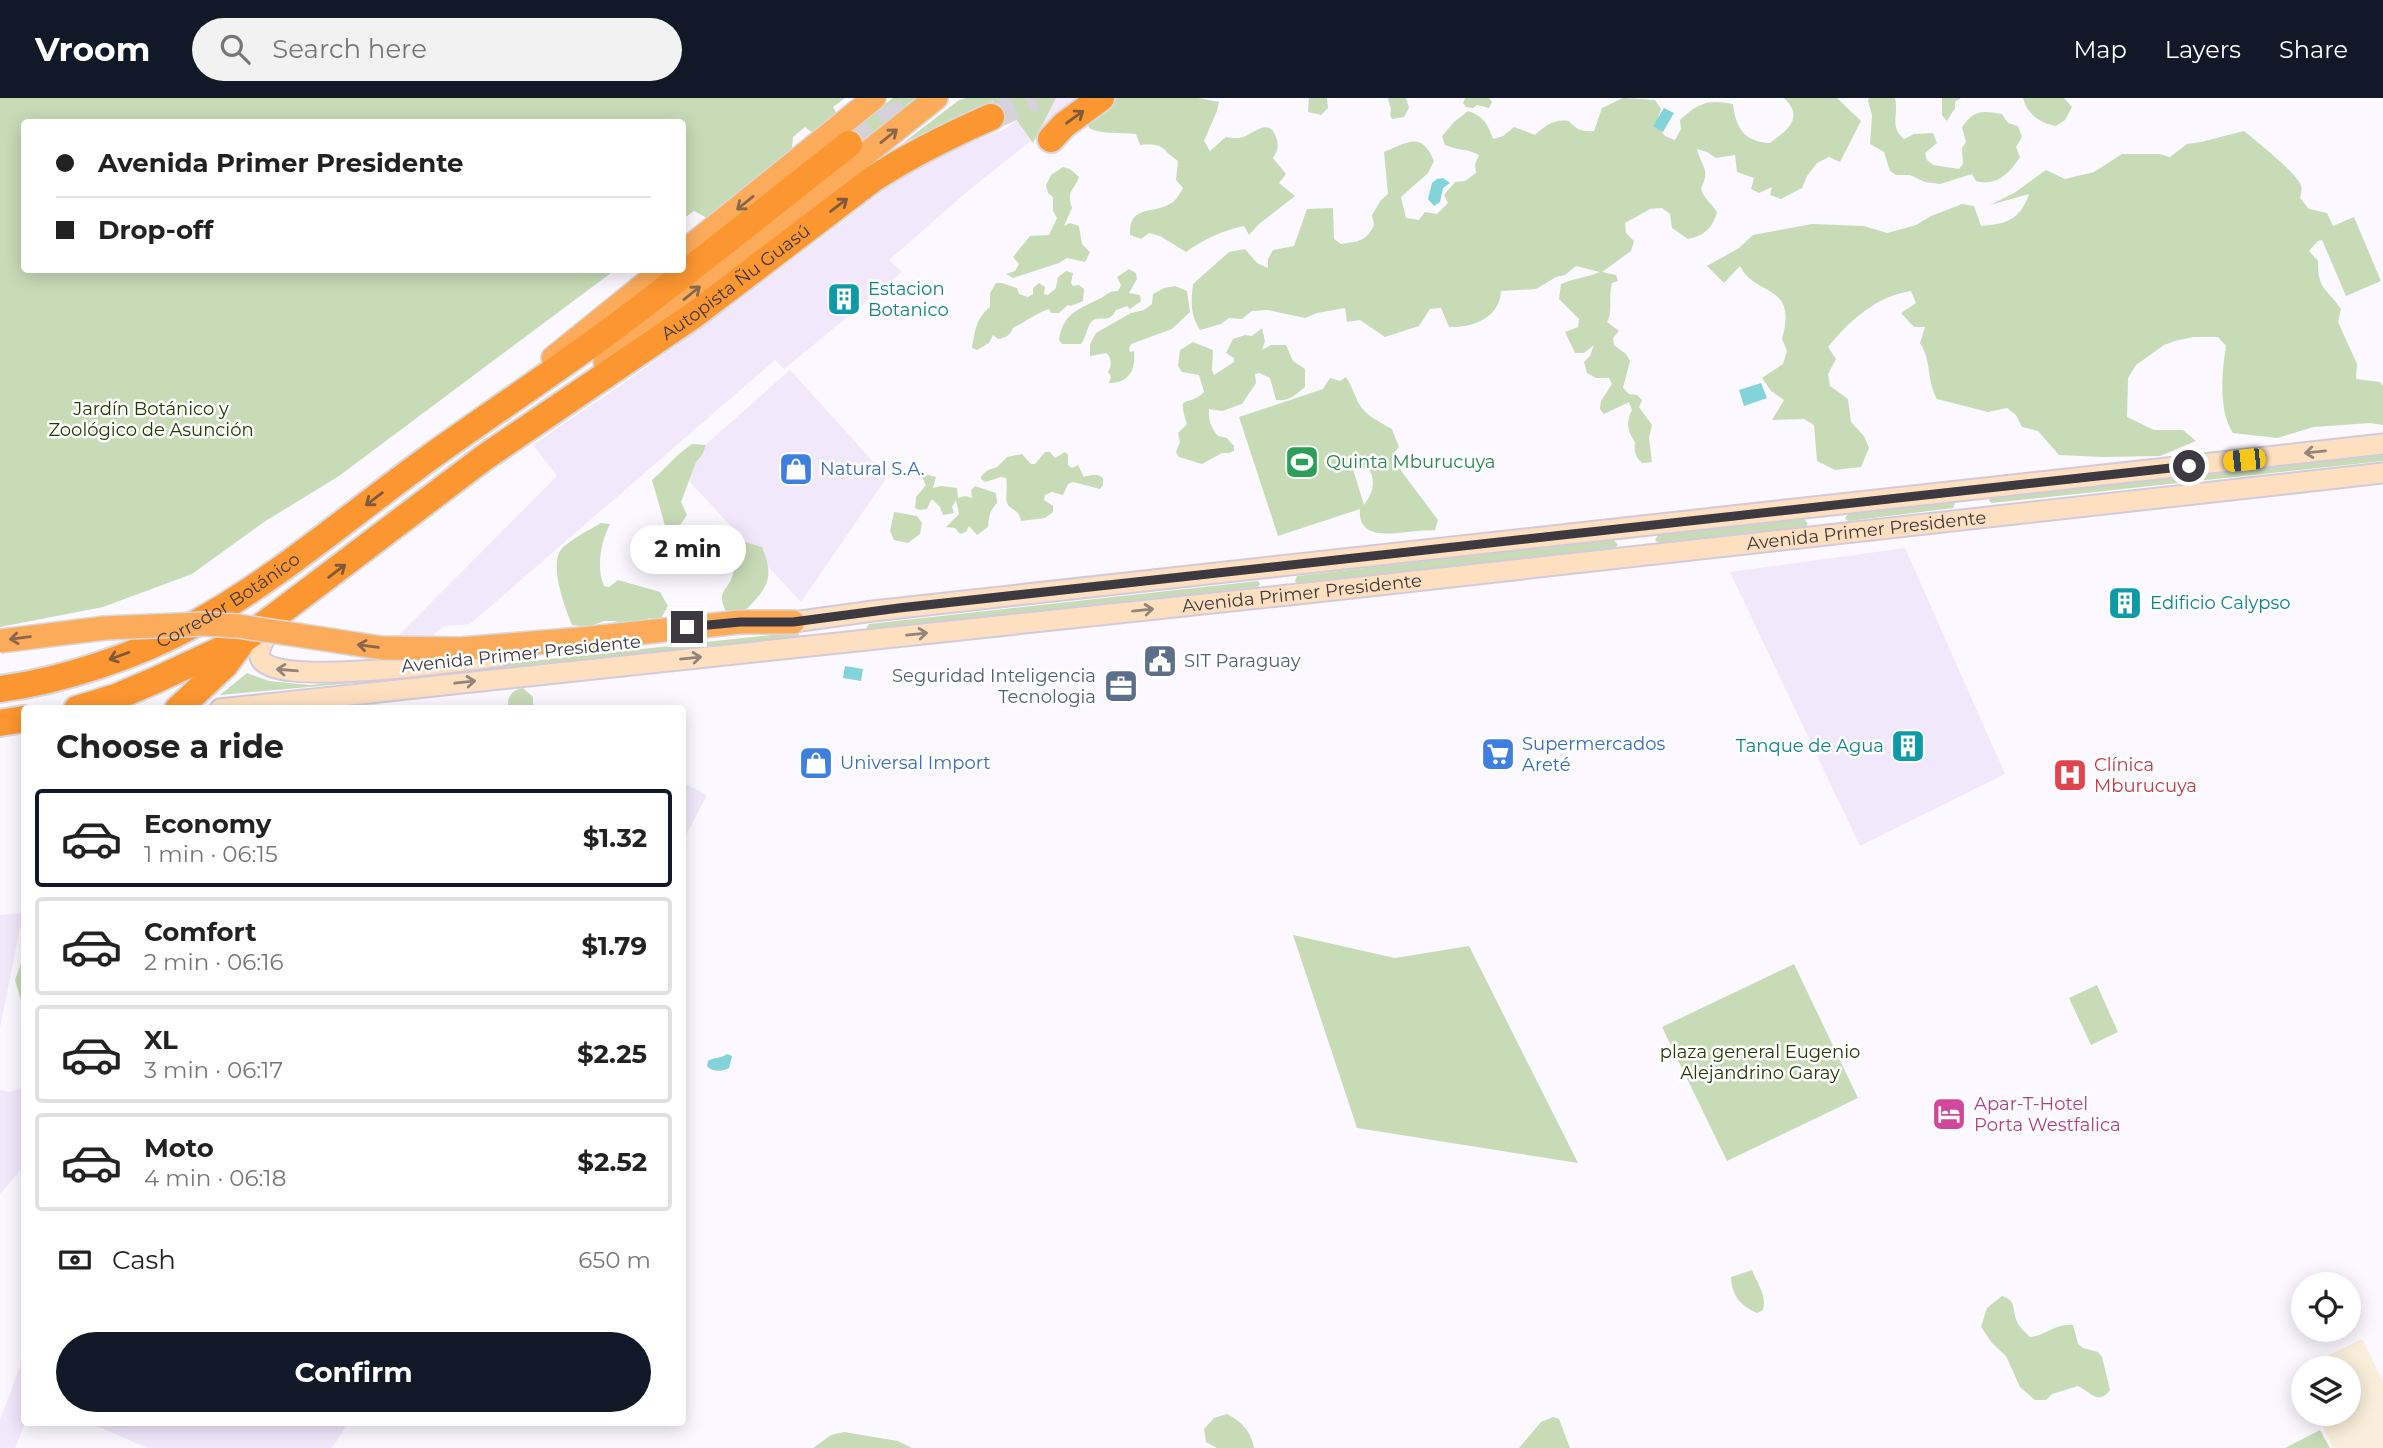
<!DOCTYPE html>
<meta charset="utf-8">
<style>
body{margin:0;font-family:Montserrat,sans-serif;background:#f2f2f2;color:#222;height:100vh;display:flex;flex-direction:column;font-size:26px;white-space:nowrap}
*{box-sizing:border-box;margin:0}
p{font-size:23px;color:#767676}
.icon{flex:none;width:38px;height:38px;fill:none;stroke:currentColor;stroke-width:2;stroke-linecap:round;stroke-linejoin:round}
.map{position:relative;flex:1;overflow:hidden}
.details{position:absolute;left:21px;top:607px;width:665px;height:721px;display:flex;flex-direction:column;background:#fff;border-radius:7px;box-shadow:0 4px 18px #0003}
.details>*{flex:none}
.guide{position:absolute;left:21px;top:21px;width:665px;height:154px;border-radius:7px;box-shadow:0 4px 18px #0003;display:grid;align-content:center;height:154px;padding:0 35px;background:#fff}
.buttons{position:absolute;left:2291px;top:1174px;display:grid;gap:14px}
.buttons a{display:grid;place-items:center;width:70px;height:70px;border-radius:50%;background:#fff;box-shadow:0 4px 18px #0003;font-size:35px}
.end{position:absolute;width:32px;height:32px;margin:-16px;border:9px solid #3c3940;background:#fff;box-shadow:0 0 0 4px #fff}
.from{border-radius:50%}
.bubble{position:absolute;height:49px;border-radius:24px;background:#fff;box-shadow:0 4px 18px #0003;font-size:23px;font-weight:700;line-height:49px;text-align:center}
.car{position:absolute;width:21px;height:42px;margin:-21px -10px;border-radius:9px;box-shadow:0 0 5px 2px #0007;background:linear-gradient(#f5c518 24%,#345 0 40%,#f5c518 0 76%,#345 0 86%,#f5c518 0)}
.guide b{display:flex;align-items:center;gap:24px;height:66px;font-size:26px}
.guide b+b{border-top:2px solid #e0e0e0}
.guide i{width:18px;height:18px;background:#222}
ul{padding:0;list-style:none}
li{display:flex;align-items:center;gap:21px;height:98px;margin:0 14px 10px;padding:0 21px;border:4px solid #e0e0e0;border-radius:7px}
li div{flex:1}
li b{display:block;font-size:26px}
li em{font-style:normal;font-weight:700}
li.selected{border-color:#111827}
li>.icon{width:63px;height:63px;stroke-width:1.5}
h2{padding:0 35px;font-size:32px;line-height:84px}
.pay{display:flex;align-items:center;gap:18px;height:77px;padding:0 35px;font-size:26px}
.pay p{margin-inline-start:auto}
.cta{display:flex;gap:14px;margin-top:auto;padding:14px 35px}
.cta a{flex:1;height:80px;border-radius:42px;background:#111827;color:#fff;font-size:28px;font-weight:700;line-height:80px;text-align:center}
header{display:flex;align-items:center;gap:42px;box-sizing:border-box;height:98px;padding:0 35px;background:#111827;color:#fff}
header strong{font-size:33px}
nav{display:flex;gap:38px;margin-inline-start:auto;font-size:24px}
.search{width:490px;height:63px;background:#f2f2f2;display:flex;align-items:center;gap:18px;box-sizing:border-box;padding:0 24px;border-radius:38px;color:#767676;font-size:26px}
.map>svg:first-child{display:block}
.built{fill:#f1e8fc}
.education{fill:#f9eed9}
.green{fill:#c8dbb7;fill-rule:evenodd}
.water{fill:#82d4da}
.lines{fill:none;stroke-linecap:round;stroke-linejoin:round}
.motorway-tunnel{stroke:#d5d2d9;stroke-width:26;stroke-dasharray:26 13;stroke-linecap:butt}
.secondary-casing{stroke:#d2cadb;stroke-width:23}
.trunk-casing{stroke:#d8d7d9;stroke-width:26}
.motorway-casing{stroke:#d8d7d9;stroke-width:30}
.secondary{stroke:#fee0c1;stroke-width:19}
.trunk{stroke:#fcab5a;stroke-width:23}
.motorway{stroke:#fc9630;stroke-width:26}
.trunk-bridge-casing{stroke:#d8d7d9;stroke-width:26;stroke-linecap:butt}
.trunk-bridge{stroke:#fcab5a;stroke-width:23}
.oneway{stroke:#7f5a3a}
.oneway2{stroke:#89674a}
.oneway3{stroke:#93847a}
.route{stroke:#3c3940;stroke-width:9}
.labels{text-anchor:middle;dominant-baseline:central;stroke-width:5;stroke-linejoin:round;paint-order:stroke}
.street-label{font-size:18px;fill:#3c3940;stroke:#fff}
.culture-label{font-size:18px;fill:#0d838f;stroke:#fff;text-anchor:start}
.park-label{font-size:18px;fill:#233b00;stroke:#fff}
.leisure-label{font-size:18px;fill:#27864d;stroke:#fff;text-anchor:start}
.shop-label{font-size:18px;fill:#366cbe;stroke:#fff;text-anchor:start}
.service-label{font-size:18px;fill:#4e5e75;stroke:#fff;text-anchor:start}
.health-label{font-size:18px;fill:#be3a42;stroke:#fff;text-anchor:start}
.hotel-label{font-size:18px;fill:#b23c85;stroke:#fff;text-anchor:start}
</style>
<header>
<strong>Vroom</strong>
<div class="search"><svg class="icon" aria-label="search" viewBox="0 0 24 24"><circle cx="10" cy="10" r="6"/><path d="M15 15l6 6"/></svg>Search here</div>
<nav><a>Map</a><a>Layers</a><a>Share</a></nav>
</header>
<div class="map">
<svg width="2383" height="1350" viewBox="0 0 2383 1350">
<rect width="100%" height="100%" fill="#fbf8ff"/>
<!-- built -->
<path class="built" d="M1046,0h39l-116,92 -80,70 13,12 -118,97 -9,-9 -305,264 -27,2 -24,23 -44,60h-30l54,-74 158,-159 -24,-31 94,-64 111,-80 169,-128 41,-21 59,-24z
M790,272l97,107 -86,125 -123,-133z
M1905,450l100,226 -145,72 -130,-274z
M683,685l24,12 -24,46z
M23,815l-23,115v-113z
M24,989v79l-24,28v-104l10,2z
M24,1258l1,67 -10,25h-15v-28z
M89,1325h259l-16,25h-184z"/>
<!-- education -->
<path class="education" d="M2362,1241l21,43v66h-50l-16,-34h31v-46h-45v19l-7,-15z"/>
<!-- green -->
<path class="green" d="M0,0h845l-12,9 5,9 -23,19 -10,-8 -12,10 -1,10 -4,7 -77,66 -17,-9 -11,8 -1,-97h-658v148h591l-276,206 -75,46 -72,52 -89,33 -103,20z
M893,0h31l-68,54 -11,-17z
M966,0h90l-23,45 -17,-24 -14,6 -9,-24 -90,42 56,-43z
M1114,0h84l21,4 -2,9 -13,30 6,10 16,-14c6,1 11,2 17,0 11,-4 26,-20 33,0 3,8 2,14 -3,21l13,16 -7,9 16,13 -36,28 -10,11 -5,-9c-20,4 -42,14 -58,26l-26,-16 -11,-3 -8,6 -11,-4c-1,-32 23,-19 43,-33 4,-3 7,-9 10,-14l-7,-8 2,-19c-19,-13 -12,-18 -38,-16l-4,-11c-16,-2 -34,1 -47,-6l-3,-10z
M1309,0h18l1,10 -7,7 -13,-3z
M1389,0h17l3,10 -5,9 -12,2 -2,-4 1,-6 -3,-10z
M1465,0h24l3,4 -3,6 -12,-3 -4,3 -7,-1 -3,-4z
M1623,0l32,2 6,9 -5,15 9,12 10,4 6,-11 -1,-9c18,-17 28,-21 53,-16 3,24 11,38 37,39 17,-13 35,-25 14,-45h53l24,23 -21,41 -11,-5 -12,6 -10,13 -5,12 -21,11 -11,-4 2,-8 -13,6 -8,-4 3,-11 -17,-6 -2,-17 -19,3 -9,-6 -10,-3c4,17 14,21 4,39 2,10 10,15 16,24 -5,17 -12,23 -29,27l-16,-11 -2,-14 -8,-6 -12,1 -25,14 1,10 8,8 -3,10 -29,21 14,3 2,6 -6,2c-4,15 1,29 -5,39l12,9 -6,7 1,7 12,9 4,7 -7,27 6,6 8,1 5,5 -3,7 13,18 -3,13 3,24 -10,1c-7,-6 -8,-11 -7,-21 -8,-11 -9,-20 -3,-32l-3,-8 -25,12 -4,-5 1,-8 11,-17 -3,-6h-13l-9,-5 -3,-11 6,-6 4,-11 -10,8h-9l-10,-21 13,-5 1,-8 -20,-20 2,-15c14,-6 27,-7 39,-12l-24,-6 -11,9 -9,2 -20,12 -35,2c-1,27 -29,37 -52,36l-8,-19 -11,1 -11,17 -34,11 -25,-17 -13,2 -2,-14 -28,5 -12,5 -37,-8 -16,1 -10,8 -13,-1 -8,6 -21,6c-10,-15 -9,-29 -7,-46l36,-32 16,-3 12,14 11,5v-9l5,-9 21,-4 13,-37 26,-1 1,31 7,5c18,-3 25,-2 33,-19l-2,-10 9,-15 7,-6 -4,-42c24,-10 38,-21 50,9l-6,12 -27,24 5,21 13,2 6,-8 12,2 11,-11 -4,-8 11,-13 10,-1 11,-8 -1,-9 4,-9c-13,-7 -21,-4 -34,-10l-3,-9 12,-14 14,-11c15,5 20,13 25,28l10,-3 11,-9 21,8c11,-10 19,-16 34,-14 8,9 13,11 25,10l8,-23z
M1869,0h26c4,16 -6,29 9,41l10,-5 19,-1 4,10 -12,10 2,7 6,5 26,4 4,-5 -1,-16 4,-6 -4,-15c13,-18 20,-16 40,-13l6,9 10,3 4,11 -6,10 4,10c-10,16 -24,30 -44,24l-4,-7 -32,10 -15,-2 -15,-7h-14l-6,-4 -6,-19 -14,-8 2,-29 -4,-14z
M1942,0h19l-6,4v6l-8,13 -5,-6z
M2023,0h41l8,9 -7,13 -9,6c-16,-3 -29,-12 -33,-28z
M2244,33c11,9 55,44 57,55 1,4 0,8 -1,12l9,11 18,4 6,13 21,-9 27,64 -35,15 -24,-56 -4,1 -9,10 9,10c0,30 8,26 23,48l-3,13 19,42 -1,15 24,3 3,4v39l-13,-2 -56,4 -37,11 -44,-5c-15,-22 -11,-62 -7,-87l-8,-9h-25l-18,4 -11,4 -28,20 -8,13 -1,39 27,13h29l13,11 -36,15 -57,1 -44,-2 -21,-24 -16,-4 -6,-12 -9,-7 -19,4 -51,-13c-11,-20 -5,-38 -17,-56l5,-16h-11l-13,-14 15,-10 -5,-12c-34,5 -61,29 -83,56l8,12 -8,15 2,12 18,13 3,23 13,14 5,12 -8,19 -26,3 -18,-9 -3,-36 -10,-6 -32,1 12,-20 -13,-9 -9,-13 21,-14 4,-13 -5,-12c16,-57 -26,-41 -42,-73l-16,17 -17,-17 32,-18 14,-13 59,-11 52,2 23,7 29,-8 15,-9 31,-12 12,2 7,20c26,-2 39,-6 48,-32l-39,11 24,-12 32,-23 19,9 29,-7 28,-18h37l11,3 17,-13 14,-2z
M1063,69l7,2 9,8c-5,14 -13,13 -7,31l-8,18 6,-3 9,3 3,18 8,8 -5,10 -18,-4 -8,5 -46,15 -7,-4 9,-3 4,-7 -6,-7 17,-21 19,-1 8,-17 -4,-7v-14l-5,-4 -2,-8 5,-10z
M1129,171l7,4 1,6 -8,14 11,2 1,6 -11,8 -3,-3 -11,4c-8,16 -17,3 -25,12 -4,6 -5,15 -10,22h-19l-3,-4c4,-26 18,-30 38,-40 9,-4 11,-9 21,-9l3,-6 -4,-8z
M1066,173l7,2 -2,10 2,3 6,-1 5,4 -1,12 -12,5 -3,-1 -9,8h-8l-2,-4c-14,5 -24,13 -36,19 -3,7 -7,10 -15,11l-5,-4 -4,8 -12,7 -5,-2c3,-17 4,-30 18,-41v-14l6,-10h6l15,5 2,6 9,3 5,-3v-6l6,-5 6,4 -1,7 4,1 8,-7 2,-11z
M1175,188l12,5 3,21 -18,17 -41,15 -2,5 1,3 4,-1c2,19 -5,32 -25,32l2,-7 -3,-4c4,-6 4,-15 -2,-19l-16,3v-12l6,-11 35,-20 13,-3 8,-6 1,-10 11,-6z
M1262,230l3,13 -3,9 9,-5h15l7,16 12,8v18c-9,8 -17,15 -29,13l-6,-22 -11,-5 -4,1 1,9 -14,21 -20,7 -13,-2c-1,11 2,19 9,27l9,2 7,8v5l-5,2h-7l-20,11 -23,-7 -3,-5 4,-10 -2,-9 9,-9c-11,-34 1,-15 17,-32l-5,-17 -17,-3 -4,-6 2,-16 13,-8 20,8 -1,20 2,5 20,-13v-4l-8,-5 7,-14 12,-4 7,1z
M1346,279c7,11 8,17 13,27 6,11 22,19 33,25l7,18 -5,6 8,19 36,48 -3,10c-6,1 -11,0 -17,1 -20,1 -61,12 -58,-22l-82,27 -39,-119 84,-28 7,-11 10,3zM1352,368l18,5c6,12 2,23 -6,34z
M692,346l14,1 -4,10 -6,7 -15,40 6,13 -6,9 -15,5 -14,-49c14,-12 25,-26 40,-36z
M1045,354h5l5,6 10,-6 3,3v10l4,3 6,-3 6,12c7,-2 13,-4 19,1v7l-3,4 -27,-7 -5,2 -5,11 -11,-3 -7,3 -1,5 9,6v6l-8,6 -24,3c-2,-13 -11,-10 -14,-18 -2,-6 1,-17 -1,-25l-5,-1 -16,5 -4,-3v-3l7,-6 9,-3 10,-10 15,-3 9,10h4z
M2383,356v7l-391,42 -3,-2 2,-5z
M929,377l7,2 -3,11 8,-2 16,2 1,10 7,-2 7,2 -1,-8 4,-4 21,7 1,10c-8,9 -8,13 -9,24l-11,8 -8,-9 -3,6 -6,2 -5,-6 -9,-1 13,-13 -3,-14 -4,7 2,6 -11,2 -3,-8 -7,-7h-2l-4,9 -8,1 -4,-2 1,-11 10,-12 -4,-8z
M1952,402l3,3 -2,5 -104,13 -4,-2 3,-6z
M894,414l23,4 5,7 -2,11 -12,9 -14,-3 -4,-9z
M1804,421l4,5 -3,3 -146,16 -4,-3 3,-5z
M601,425l9,1c-9,18 -14,43 -6,62l5,1 9,-7 42,12 8,14 -8,14 -11,-2 -16,10 -18,-7h-11l-16,6 -16,-2c-7,-17 -22,-57 -12,-74 6,-9 31,-22 41,-28z
M1613,441l5,6 -4,3 -316,36 -3,-3 2,-5z
M745,444l17,5c14,33 4,42 -19,66l-17,-2c-11,-21 3,-20 7,-37 4,-16 -1,-19 12,-32z
M1258,483l2,3 -2,3 -389,43 -3,-2 3,-4z
M798,534l2,6 -389,42 -2,-1 3,-5z
M247,575l22,8 41,4 52,-5 1,2 -143,13z
M523,590l10,9v12h-25c-1,-12 3,-19 15,-21z
M1293,837l102,23 74,-12 109,217 -221,-35z
M24,857v48l-3,-2 -6,-21z
M1794,866l64,134 -131,63 -65,-134z
M2097,887l21,47 -27,13 -22,-47z
M1752,1172c5,13 15,25 11,40l-6,3c-17,-8 -25,-17 -26,-36z
M2002,1198c14,4 10,12 14,23 2,7 9,13 14,18 16,-1 25,-14 43,-12l5,19 5,4 15,4 4,5 8,33c-12,16 -19,2 -32,-4l-26,8 -6,6h-11l-15,-13 -14,-31 -14,-13 -11,-16 6,-19z
M1227,1316c15,8 24,17 27,34h-37l-11,-6 -2,-13 10,-11z
M1553,1319l6,2 11,29h-51l22,-26z
M2320,1332l10,18h-45z
M844,1334l54,9 14,7h-99l18,-13z"/>
<!-- water -->
<path class="water" d="M1664,10l10,5 -11,19 -10,-6z
M1443,80l7,5 -7,5 -3,14 -6,4 -6,-7 4,-16 5,-4z
M1761,285l6,15 -23,8 -5,-16z
M845,568l18,3 -2,12 -18,-3z
M727,956l5,2 -3,12c-7,4 -17,4 -22,-2l1,-5c6,-4 12,-2 19,-7z"/>
<g class="lines">
<!-- motorway-tunnel -->
<path class="motorway-tunnel" d="M991,19l44,-19
M849,46l41,-25 35,-15"/>
<!-- secondary casing -->
<g class="secondary-casing">
<g id="secondary">
<path d="M278,521c-6,10 -21,26 -18,38 7,33 211,3 242,-1"/>
<path d="M779,526l94,-13 1510,-167"/>
<path id="s1" d="M220,611l1087,-116 1076,-120"/>
</g>
</g>
<!-- trunk casing -->
<g class="trunk-casing">
<path id="trunk" d="M682,155l192,-155
M553,260l109,-88
M605,264l331,-264
M461,551l120,-10 159,-17h53"/>
</g>
<!-- motorway casing -->
<g class="motorway-casing">
<g id="motorway">
<path d="M1051,41l13,-14 37,-27"/>
<path id="s2" d="M0,591c61,-8 137,-33 191,-63 85,-46 159,-111 238,-168 60,-43 122,-84 182,-128 80,-60 159,-124 238,-186"/>
<path id="s3" d="M77,611l39,-12 40,-17 90,-42 239,-181 209,-142 179,-136c38,-25 77,-44 118,-62"/>
<path d="M178,611l47,-44 15,-20"/>
<path d="M0,625l24,-4"/>
</g>
</g>
<!-- secondary -->
<use href="#secondary" class="secondary"/>
<!-- trunk -->
<use href="#trunk" class="trunk"/>
<!-- motorway -->
<use href="#motorway" class="motorway"/>
<!-- trunk-bridge casing -->
<g class="trunk-bridge-casing">
<path id="trunk-bridge" d="M0,543l105,-13 98,-4 35,2 144,22 79,1"/>
</g>
<!-- trunk-bridge -->
<use href="#trunk-bridge" class="trunk-bridge"/>
</g>
<!-- one-way arrows -->
<defs><path id="oneway-shaft" d="M-6 0H5M1.5-3L5.5 0L1.5 3" fill="none" stroke-width="1.6" stroke-linecap="round" stroke-linejoin="round" transform="scale(1.75)"/></defs>
<g class="oneway">
<use href="#oneway-shaft" transform="translate(1075 19) rotate(-36)"/>
<use href="#oneway-shaft" transform="translate(839 107) rotate(-37)"/>
<use href="#oneway-shaft" transform="translate(374 401) rotate(143)"/>
<use href="#oneway-shaft" transform="translate(337 473) rotate(-37)"/>
<use href="#oneway-shaft" transform="translate(119 558) rotate(160)"/>
</g>
<g class="oneway2">
<use href="#oneway-shaft" transform="translate(889 38) rotate(-39)"/>
<use href="#oneway-shaft" transform="translate(745 105) rotate(141)"/>
<use href="#oneway-shaft" transform="translate(692 195) rotate(-39)"/>
<use href="#oneway-shaft" transform="translate(20 540) rotate(173)"/>
<use href="#oneway-shaft" transform="translate(368 548) rotate(-172)"/>
</g>
<g class="oneway3">
<use href="#oneway-shaft" transform="translate(2315 354) rotate(174)"/>
<use href="#oneway-shaft" transform="translate(1143 512) rotate(-6)"/>
<use href="#oneway-shaft" transform="translate(917 536) rotate(-6)"/>
<use href="#oneway-shaft" transform="translate(691 560) rotate(-6)"/>
<use href="#oneway-shaft" transform="translate(287 572) rotate(-175)"/>
<use href="#oneway-shaft" transform="translate(465 584) rotate(-6)"/>
</g>
<g class="lines">
<!-- route -->
<path class="route" d="M687,529l53,-5h53l106,-14 1290,-142"/>
</g>
<!-- icons -->
<defs>
<g id="building-square" transform="scale(1.75)"><rect x="-9" y="-9" width="18" height="18" rx="4" fill="#0f9aa8" stroke="#fff"/><path d="M-4-6H4V6H1V3H-1V6H-4ZM-2.5-4.3h1.7v1.8h-1.7ZM.8-4.3h1.7v1.8H.8ZM-2.5-1h1.7V.8h-1.7ZM.8-1h1.7V.8H.8Z" fill="#fff"/></g>
<g id="stadium-square" transform="scale(1.75)"><rect x="-9" y="-9" width="18" height="18" rx="4" fill="#2e9e5b" stroke="#fff"/><path d="M0-5a6.5 5 0 1 0 0 10a6.5 5 0 1 0 0-10ZM-3.5-1.8h7v3.6h-7Z" fill="#fff"/></g>
<g id="shop-square" transform="scale(1.75)"><rect x="-9" y="-9" width="18" height="18" rx="4" fill="#3f7fe0" stroke="#fff"/><path d="M-5-2.5h2.3a2.7 3.5 0 0 1 5.4 0H5L5.5 6h-11ZM-1.5-2.5h3a1.5 2.3 0 0 0-3 0Z" fill="#fff"/></g>
<g id="civic-square" transform="scale(1.75)"><rect x="-9" y="-9" width="18" height="18" rx="4" fill="#5c6f8a" stroke="#fff"/><path d="M-.6-6.5H3V-4.5H.6V-3L4-1V1h2V6H-6V1h2V-1L-.6-3ZM-1.2 2.5V6h2.4V2.5Z" fill="#fff"/></g>
<g id="office-square" transform="scale(1.75)"><rect x="-9" y="-9" width="18" height="18" rx="4" fill="#5c6f8a" stroke="#fff"/><path d="M-6-3h4V-5.5h4V-3h4V5H-6ZM-1-4.5V-3h2v-1.5ZM-6 0V1H6V0Z" fill="#fff"/></g>
<g id="supermarket-square" transform="scale(1.75)"><rect x="-9" y="-9" width="18" height="18" rx="4" fill="#3f7fe0" stroke="#fff"/><path d="M-6-5.5h2.5l.6 2H6L4.5 2H-2.5L-4.4-4H-6ZM-1.5 3.2a1.3 1.3 0 1 0 .1 0ZM3 3.2a1.3 1.3 0 1 0 .1 0Z" fill="#fff"/></g>
<g id="hospital-square" transform="scale(1.75)"><rect x="-9" y="-9" width="18" height="18" rx="4" fill="#e0444e" stroke="#fff"/><path d="M-5-5h3v3.5h4V-5h3V5h-3V1.5h-4V5h-3Z" fill="#fff"/></g>
<g id="hotel-square" transform="scale(1.75)"><rect x="-9" y="-9" width="18" height="18" rx="4" fill="#d1479c" stroke="#fff"/><path d="M-6-4.5h1.5V1H6V5H4.5V3h-9V5H-6ZM-4 0a1.8 1.8 0 1 1 3.6 0ZM.5 0V-2.5h3Q6-2.5 6 0Z" fill="#fff"/></g>
</defs>
<g fill-rule="evenodd">
<use href="#building-square" x="844" y="201"/>
<use href="#stadium-square" x="1302" y="364"/>
<use href="#shop-square" x="796" y="371"/>
<use href="#building-square" x="2125" y="505"/>
<use href="#civic-square" x="1160" y="563"/>
<use href="#office-square" x="1121" y="588"/>
<use href="#building-square" x="1908" y="648"/>
<use href="#supermarket-square" x="1498" y="656"/>
<use href="#shop-square" x="816" y="665"/>
<use href="#hospital-square" x="2070" y="677"/>
<use href="#hotel-square" x="1949" y="1016"/>
</g>
<g class="labels">
<!-- street labels -->
<g class="street-label">
<text stroke="none"><textPath href="#s3" startOffset="789">Autopista Ñu Guasú</textPath></text>
<text stroke="none"><textPath href="#s1" startOffset="1656">Avenida Primer Presidente</textPath></text>
<text stroke="none"><textPath href="#s1" startOffset="1088">Avenida Primer Presidente</textPath></text>
<text stroke="none"><textPath href="#s2" startOffset="247">Corredor Botánico</textPath></text>
<text transform="translate(521 556) rotate(-6)">Avenida Primer Presidente</text>
</g>
<!-- culture labels -->
<g class="culture-label">
<text x="868" y="191">Estacion<tspan x="868" dy="21">Botanico</tspan></text>
<text x="2150" y="505">Edificio Calypso</text>
<text x="1884" y="648" text-anchor="end">Tanque de Agua</text>
</g>
<!-- park labels -->
<g class="park-label">
<text x="151" y="311">Jardín Botánico y<tspan x="151" dy="21">Zoológico de Asunción</tspan></text>
<text x="1760" y="954">plaza general Eugenio<tspan x="1760" dy="21">Alejandrino Garay</tspan></text>
</g>
<!-- leisure labels -->
<g class="leisure-label">
<text x="1326" y="364">Quinta Mburucuya</text>
</g>
<!-- shop labels -->
<g class="shop-label">
<text x="820" y="371">Natural S.A.</text>
<text x="1522" y="646">Supermercados<tspan x="1522" dy="21">Areté</tspan></text>
<text x="840" y="665">Universal Import</text>
</g>
<!-- service labels -->
<g class="service-label">
<text x="1184" y="563">SIT Paraguay</text>
<text x="1096" y="578" text-anchor="end">Seguridad Inteligencia<tspan x="1096" dy="21">Tecnologia</tspan></text>
</g>
<!-- health labels -->
<g class="health-label">
<text x="2094" y="667">Clínica<tspan x="2094" dy="21">Mburucuya</tspan></text>
</g>
<!-- hotel labels -->
<g class="hotel-label">
<text x="1974" y="1006">Apar-T-Hotel<tspan x="1974" dy="21">Porta Westfalica</tspan></text>
</g>
</g>
</svg>
<div class="buttons">
<a><svg class="icon" aria-label="locate" viewBox="0 0 24 24"><circle cx="12" cy="12" r="6"/><path d="M12 2v4M12 18v4M2 12h4M18 12h4"/></svg></a>
<a><svg class="icon" aria-label="layers" viewBox="0 0 24 24"><path d="M12 4l9 5-9 5-9-5zM3 14l9 5 9-5"/></svg></a>
</div>
<i class="end from" style="left:2189px;top:368px"></i>
<i class="end" style="left:687px;top:529px"></i>
<div class="bubble" style="left:630px;top:427px;width:116px">2 min</div>
<i class="car" style="left:2244px;top:362px;rotate:264deg"></i>
<div class="guide">
<b><i class="from"></i>Avenida Primer Presidente</b>
<b><i></i>Drop-off</b>
</div>
<section class="details">
<h2>Choose a ride</h2>
<ul>
<li class="selected"><svg class="icon" aria-label="car" viewBox="0 0 24 24"><path d="M5 17H2v-5l4-1 3-4h7l3 4 3 1v5h-3M9 17h6M6 11h13"/><circle cx="7" cy="17" r="2"/><circle cx="17" cy="17" r="2"/></svg><div><b>Economy</b><p>1 min · 06:15</p></div><em>$1.32</em></li>
<li><svg class="icon" aria-label="car" viewBox="0 0 24 24"><path d="M5 17H2v-5l4-1 3-4h7l3 4 3 1v5h-3M9 17h6M6 11h13"/><circle cx="7" cy="17" r="2"/><circle cx="17" cy="17" r="2"/></svg><div><b>Comfort</b><p>2 min · 06:16</p></div><em>$1.79</em></li>
<li><svg class="icon" aria-label="car" viewBox="0 0 24 24"><path d="M5 17H2v-5l4-1 3-4h7l3 4 3 1v5h-3M9 17h6M6 11h13"/><circle cx="7" cy="17" r="2"/><circle cx="17" cy="17" r="2"/></svg><div><b>XL</b><p>3 min · 06:17</p></div><em>$2.25</em></li>
<li><svg class="icon" aria-label="car" viewBox="0 0 24 24"><path d="M5 17H2v-5l4-1 3-4h7l3 4 3 1v5h-3M9 17h6M6 11h13"/><circle cx="7" cy="17" r="2"/><circle cx="17" cy="17" r="2"/></svg><div><b>Moto</b><p>4 min · 06:18</p></div><em>$2.52</em></li>
</ul>
<div class="pay"><svg class="icon" aria-label="cash" viewBox="0 0 24 24"><path d="M3 7h18v10H3z"/><circle cx="12" cy="12" r="2"/></svg>Cash<p>650 m</p></div>
<div class="cta"><a>Confirm</a></div>
</section>
</div>
